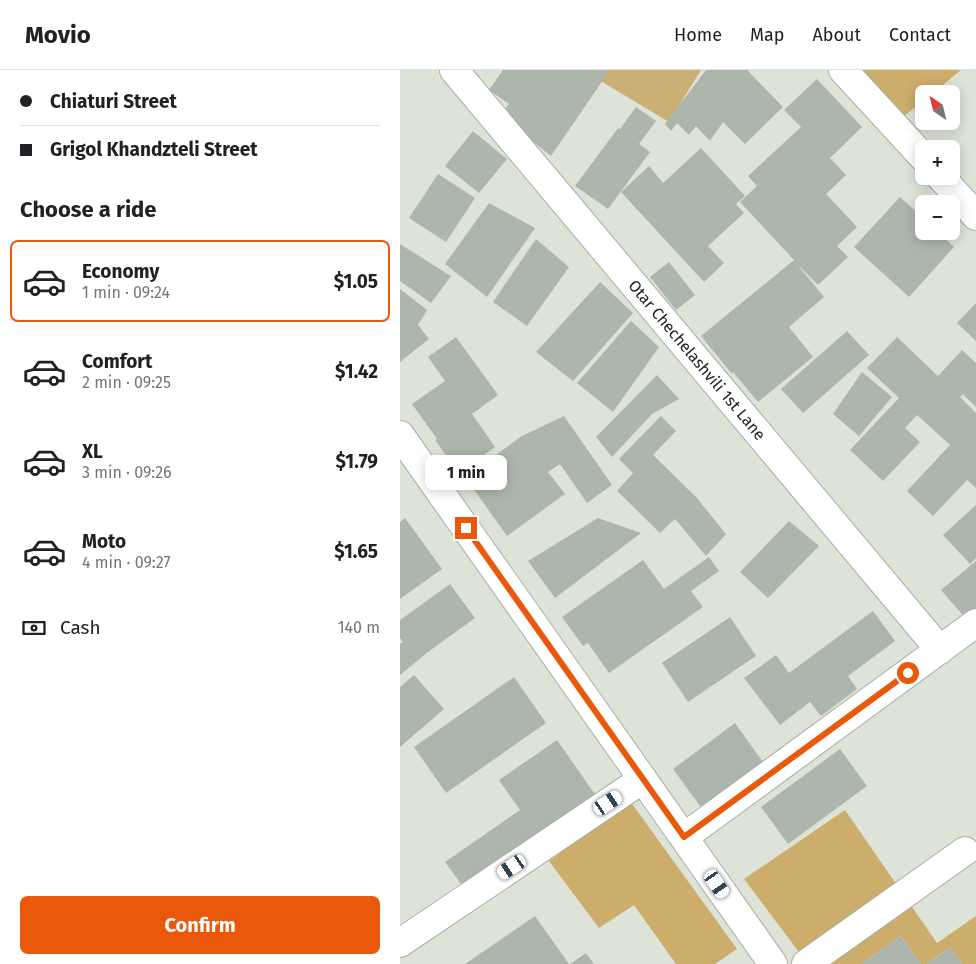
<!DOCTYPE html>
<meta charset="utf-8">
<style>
body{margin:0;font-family:"Fira Sans",sans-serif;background:#f6f6f6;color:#202124;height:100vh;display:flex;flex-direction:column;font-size:19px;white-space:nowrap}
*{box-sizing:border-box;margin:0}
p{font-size:16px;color:#757577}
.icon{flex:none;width:28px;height:28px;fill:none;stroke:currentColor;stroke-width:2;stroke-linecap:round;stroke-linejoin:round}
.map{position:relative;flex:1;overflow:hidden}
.side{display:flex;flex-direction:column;background:#fff;width:400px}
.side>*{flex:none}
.top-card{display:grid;align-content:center;height:110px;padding:0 20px;background:#fff}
.needle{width:32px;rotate:325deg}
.controls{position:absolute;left:515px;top:15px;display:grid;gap:10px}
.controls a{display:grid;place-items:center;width:45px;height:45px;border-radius:8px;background:#fff;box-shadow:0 2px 12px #0003;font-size:25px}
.end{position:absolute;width:22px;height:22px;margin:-11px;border:6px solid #ea580c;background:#fff;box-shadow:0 0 0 2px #fff}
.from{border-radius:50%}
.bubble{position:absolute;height:35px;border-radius:8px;background:#fff;box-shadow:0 2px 12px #0003;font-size:16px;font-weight:700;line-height:35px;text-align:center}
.car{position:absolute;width:15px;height:30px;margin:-15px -8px;border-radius:6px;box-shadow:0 0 4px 1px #0007;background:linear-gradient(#fff 24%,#345 0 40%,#fff 0 76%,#345 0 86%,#fff 0)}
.top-card b{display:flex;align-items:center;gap:18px;height:48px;font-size:19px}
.top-card b+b{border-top:1px solid #e0e0e0}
.top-card i{width:12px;height:12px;background:#202124}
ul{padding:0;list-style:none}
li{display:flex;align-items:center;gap:15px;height:82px;margin:0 10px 8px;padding:0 10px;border:2px solid transparent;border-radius:8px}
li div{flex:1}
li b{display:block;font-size:19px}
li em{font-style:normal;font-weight:700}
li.current{border-color:#ea580c}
li>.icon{width:45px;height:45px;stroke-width:1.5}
h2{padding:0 20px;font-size:22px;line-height:60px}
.pay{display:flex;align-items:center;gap:12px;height:55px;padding:0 20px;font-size:19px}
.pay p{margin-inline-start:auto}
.button{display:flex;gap:10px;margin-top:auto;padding:10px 20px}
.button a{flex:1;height:58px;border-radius:8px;background:#ea580c;color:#fff;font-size:20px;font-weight:700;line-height:58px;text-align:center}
header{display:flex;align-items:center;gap:30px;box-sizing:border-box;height:70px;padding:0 25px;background:#fff;border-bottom:1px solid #e0e0e0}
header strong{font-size:24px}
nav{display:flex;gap:28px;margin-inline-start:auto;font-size:18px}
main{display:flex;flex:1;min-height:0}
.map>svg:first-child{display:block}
.green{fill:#ccaf75}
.forest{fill:#cdad6c}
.building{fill:#adb6ad}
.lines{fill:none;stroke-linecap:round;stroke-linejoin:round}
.minor-casing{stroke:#a9aea3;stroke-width:30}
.minor{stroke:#fff;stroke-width:28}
.route{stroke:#ea580c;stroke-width:6}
.labels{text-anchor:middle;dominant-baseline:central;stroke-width:4;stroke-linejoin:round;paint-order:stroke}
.street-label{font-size:16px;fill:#20221e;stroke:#fff}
</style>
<header>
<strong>Movio</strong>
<nav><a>Home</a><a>Map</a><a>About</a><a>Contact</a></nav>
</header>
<main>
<section class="side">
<div class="top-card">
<b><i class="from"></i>Chiaturi Street</b>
<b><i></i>Grigol Khandzteli Street</b>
</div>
<h2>Choose a ride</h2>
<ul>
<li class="current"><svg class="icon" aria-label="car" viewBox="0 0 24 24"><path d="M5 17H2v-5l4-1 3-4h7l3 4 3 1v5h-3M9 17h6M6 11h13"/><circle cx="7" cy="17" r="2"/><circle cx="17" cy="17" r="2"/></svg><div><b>Economy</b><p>1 min · 09:24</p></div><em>$1.05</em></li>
<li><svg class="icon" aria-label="car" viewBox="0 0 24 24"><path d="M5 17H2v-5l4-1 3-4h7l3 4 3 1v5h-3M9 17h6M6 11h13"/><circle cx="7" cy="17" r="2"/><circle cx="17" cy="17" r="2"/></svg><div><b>Comfort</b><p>2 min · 09:25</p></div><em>$1.42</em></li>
<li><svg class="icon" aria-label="car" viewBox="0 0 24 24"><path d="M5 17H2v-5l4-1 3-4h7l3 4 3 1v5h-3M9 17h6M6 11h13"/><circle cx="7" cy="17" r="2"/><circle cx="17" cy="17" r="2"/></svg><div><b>XL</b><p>3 min · 09:26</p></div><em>$1.79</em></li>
<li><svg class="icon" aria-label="car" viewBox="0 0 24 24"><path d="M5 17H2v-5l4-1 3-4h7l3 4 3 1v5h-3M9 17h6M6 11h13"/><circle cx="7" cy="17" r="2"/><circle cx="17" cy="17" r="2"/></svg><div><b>Moto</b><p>4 min · 09:27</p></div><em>$1.65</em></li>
</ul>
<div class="pay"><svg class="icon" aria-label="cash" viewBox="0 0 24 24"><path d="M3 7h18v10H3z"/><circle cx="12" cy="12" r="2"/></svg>Cash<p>140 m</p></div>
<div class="button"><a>Confirm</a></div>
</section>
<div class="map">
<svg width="576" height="894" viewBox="0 0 576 894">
<rect width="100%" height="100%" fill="#dee3d7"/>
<!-- green -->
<path class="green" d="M205,0h96l-32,52 -70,-42z"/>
<!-- forest -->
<path class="forest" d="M460,0h101l-29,24h-8v6l-22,18z
M230,731l107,148 -22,15h-39l-42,-59 -35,23 -50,-67z
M445,740l92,133 39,-27v48h-14l-12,-17 -23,17h-6l-20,-28 -39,28h-54l-64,-85z"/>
<!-- building -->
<path class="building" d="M103,0h107l-59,86 -30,-24 -19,-19 7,-9 -20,-14z
M306,0h43l-1,1 35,36 -38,37 -22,-22 -13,19 -14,-15 -7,9 -12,-12 -6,8 -6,-7z
M417,9l45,48 -32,31 16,17 -20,19 31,33 -20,19 11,11 -30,28 -21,-21 27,33 -35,30 24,30 -55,45 -25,-30 -1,2 -31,-38 93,-76 -54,-58 17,-16 -9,-10 53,-49 -17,-17z
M236,37l20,14 -17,23 11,8 -42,57 -33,-23 43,-58 2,1z
M73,61l34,28 -28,34 -34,-27z
M301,78l44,48 -9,8 8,9 -36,33 16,17 -20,19 -83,-90 28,-26 14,17z
M38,104l37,24 -29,44 -37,-24z
M500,127l24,22v12h13l17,16 -45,50 -55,-50z
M89,133l46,25 -48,69 -42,-33z
M136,169l33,28 -42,59 -34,-24z
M0,174l51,32 -20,27 -31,-22z
M269,192l26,33 -19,15 -26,-33z
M200,212l33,31 -60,68 -37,-29z
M0,219l27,21 -9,15 11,14 -29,23z
M576,233v38l-19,-18z
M231,251l28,26 -46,65 -36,-29z
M447,261l22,24 -66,58 -22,-24z
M56,267l42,58 -26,19 23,33 -36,26 -24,-33 2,-1 -25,-35 33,-23 -17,-24z
M497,267l41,39 24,-26 14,13v44l-13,-13 -3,3 16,16v75l-9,-8 -34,36 -26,-25 43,-46 -33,-30 -12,13 15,14 -37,39 -33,-31 49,-52 -32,-30z
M462,302l30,25 -33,39 -26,-22z
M257,305l22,24 -27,15 -40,43 -16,-20z
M164,346l48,69 -25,18 -27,-39 -12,8 17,22 -58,42 -42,-59 57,-41z
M261,346l15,15 -23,24 43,42 30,37 -20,22 -31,-37 -15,14 -43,-42 16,-18 -14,-14z
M576,435v53l-6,6 -27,-29z
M5,448l37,51 -42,30v-77z
M198,448l43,15 -86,65 -27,-37z
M389,451l30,25 -51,52 -28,-26z
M309,487l10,14 -28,20 12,16 -94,66 -21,-30 -5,3 -21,-29 81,-57 21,29z
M576,491v53l-8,7 -27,-31z
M50,514l25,34 -47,34 -28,23v-31l3,-2 -3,-4v-18z
M473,541l22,30 -47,35 9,13 -36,27 -11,-14 -30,23 -36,-47 32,-23 13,18z
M330,547l26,39 -68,46 -26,-39z
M14,605l30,34 -44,38v-60z
M114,607l32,46 -100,70 -32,-46z
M335,653l30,42 -62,45 -30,-41z
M157,670l44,63 -132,92 -24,-33 75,-52 -21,-30z
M440,679l27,37 -79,58 -27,-37z
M135,846l34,48h-104z
M501,866l20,28h-59z
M550,877l12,17h-35l14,-10z
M186,883l8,11h-24z"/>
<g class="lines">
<!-- minor casing -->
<g class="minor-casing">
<path id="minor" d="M54,0l486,580
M443,0l81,88
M540,106l36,40
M0,365l373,529
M284,767l292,-214
M0,873l243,-164
M406,894l159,-113"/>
</g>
<!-- minor -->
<use href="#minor" class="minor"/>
</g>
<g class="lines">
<!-- route -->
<path class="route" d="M66,458l218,309 224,-164"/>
</g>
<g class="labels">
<!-- street labels -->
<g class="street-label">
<text transform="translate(297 290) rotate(50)">Otar Chechelashvili 1st Lane</text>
</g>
</g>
</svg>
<div class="controls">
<a><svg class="needle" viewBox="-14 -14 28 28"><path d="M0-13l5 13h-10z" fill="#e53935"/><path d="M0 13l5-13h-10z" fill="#757577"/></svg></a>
<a>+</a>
<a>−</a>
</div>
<i class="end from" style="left:508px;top:603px"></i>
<i class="end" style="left:66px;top:458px"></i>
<div class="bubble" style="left:25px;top:385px;width:82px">1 min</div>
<i class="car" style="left:208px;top:733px;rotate:56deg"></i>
<i class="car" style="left:112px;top:797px;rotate:236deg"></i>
<i class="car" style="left:317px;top:814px;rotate:145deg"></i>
</div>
</main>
